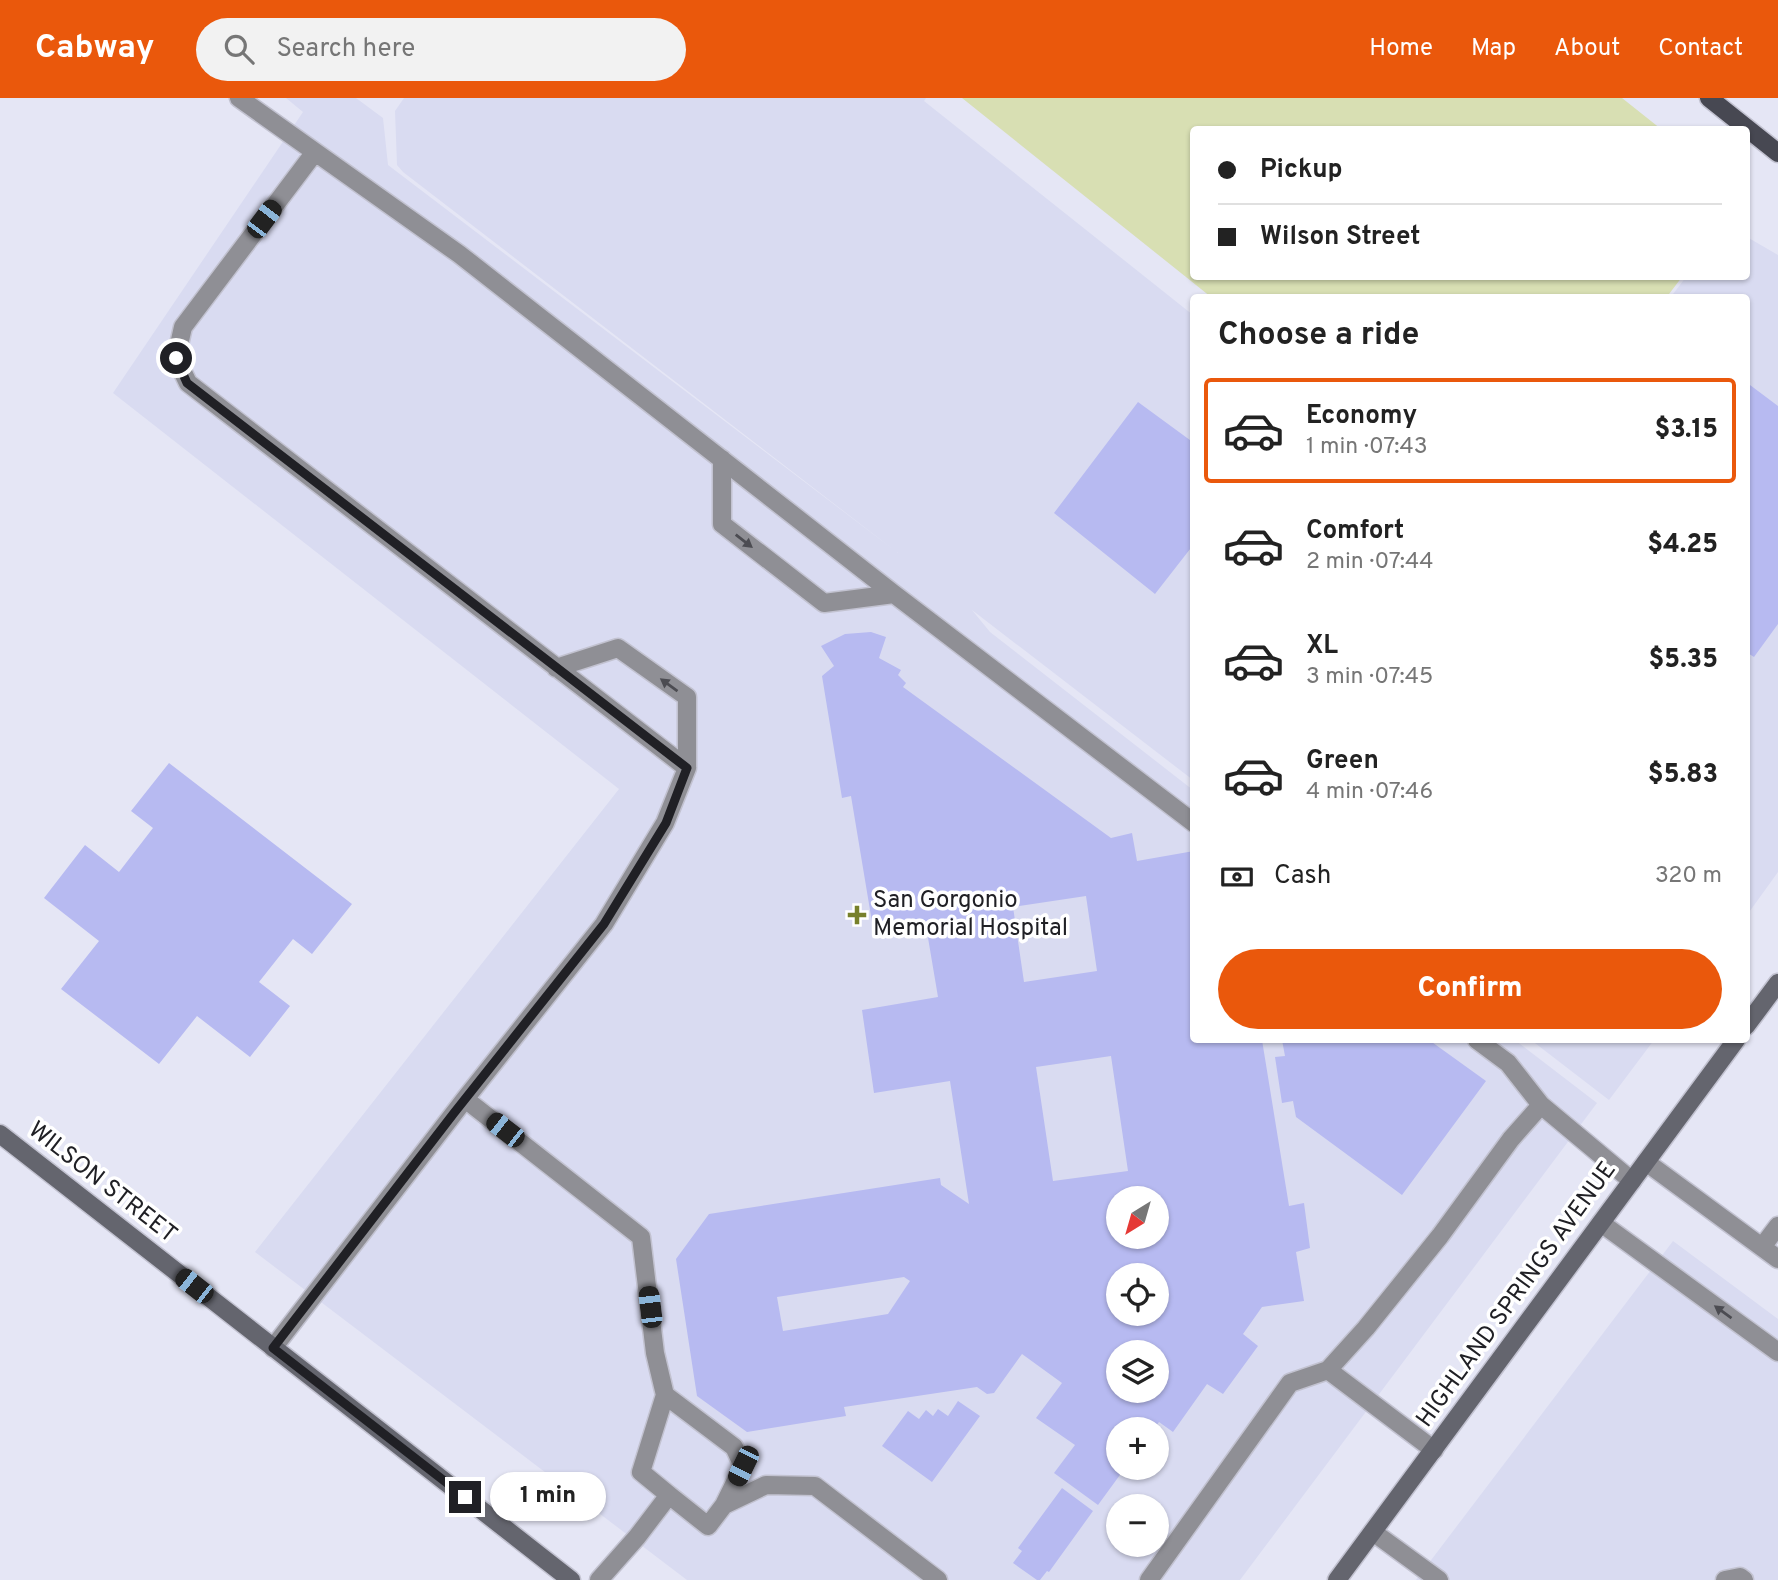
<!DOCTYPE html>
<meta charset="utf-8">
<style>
body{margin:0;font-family:Overpass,sans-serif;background:#f2f2f2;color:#222;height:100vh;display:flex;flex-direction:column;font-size:26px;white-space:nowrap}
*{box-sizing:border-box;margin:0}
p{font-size:23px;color:#767676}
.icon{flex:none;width:38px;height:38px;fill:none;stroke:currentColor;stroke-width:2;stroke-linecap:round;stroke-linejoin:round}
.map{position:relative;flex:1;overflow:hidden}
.details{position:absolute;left:1190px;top:196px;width:560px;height:749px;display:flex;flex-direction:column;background:#fff;border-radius:7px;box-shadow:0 2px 5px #0004}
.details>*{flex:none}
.top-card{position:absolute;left:1190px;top:28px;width:560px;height:154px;border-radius:7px;box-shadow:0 2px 5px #0004;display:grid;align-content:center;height:154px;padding:0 28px;background:#fff}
.needle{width:46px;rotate:217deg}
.buttons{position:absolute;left:1106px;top:1088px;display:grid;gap:14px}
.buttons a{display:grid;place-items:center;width:63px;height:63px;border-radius:50%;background:#fff;box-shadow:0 2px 5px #0004;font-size:35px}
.end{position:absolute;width:32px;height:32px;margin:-16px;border:9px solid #202025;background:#fff;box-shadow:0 0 0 4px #fff}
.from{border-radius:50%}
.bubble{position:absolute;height:49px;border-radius:24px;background:#fff;box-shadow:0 2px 5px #0004;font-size:23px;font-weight:800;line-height:49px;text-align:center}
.car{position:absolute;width:21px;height:42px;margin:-21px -10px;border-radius:9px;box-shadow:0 0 5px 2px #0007;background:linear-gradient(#222 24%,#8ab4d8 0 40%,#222 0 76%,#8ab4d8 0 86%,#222 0)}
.top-card b{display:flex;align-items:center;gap:24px;height:66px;font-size:26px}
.top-card b+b{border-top:2px solid #e0e0e0}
.top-card i{width:18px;height:18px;background:#222}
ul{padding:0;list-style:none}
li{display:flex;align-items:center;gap:21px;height:105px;margin:0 14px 10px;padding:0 14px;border:4px solid transparent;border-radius:7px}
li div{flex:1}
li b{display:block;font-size:26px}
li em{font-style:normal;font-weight:800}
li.selected{border-color:#ea580c}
li>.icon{width:63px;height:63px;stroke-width:1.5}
h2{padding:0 28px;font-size:32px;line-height:84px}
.pay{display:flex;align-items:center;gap:18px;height:77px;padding:0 28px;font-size:26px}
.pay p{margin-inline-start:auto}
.button{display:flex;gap:14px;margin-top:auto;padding:14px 28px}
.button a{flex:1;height:80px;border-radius:42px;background:#ea580c;color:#fff;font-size:28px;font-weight:800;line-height:80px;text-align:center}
header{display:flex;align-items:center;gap:42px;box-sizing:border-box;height:98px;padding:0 35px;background:#ea580c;color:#fff}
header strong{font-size:33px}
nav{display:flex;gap:38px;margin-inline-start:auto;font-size:24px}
.search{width:490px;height:63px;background:#f2f2f2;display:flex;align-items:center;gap:18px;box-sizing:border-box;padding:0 24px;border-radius:38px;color:#767676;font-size:26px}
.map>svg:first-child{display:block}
.built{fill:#d9dbf1;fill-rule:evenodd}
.green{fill:#d8dfb3}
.building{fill:#b7baf1;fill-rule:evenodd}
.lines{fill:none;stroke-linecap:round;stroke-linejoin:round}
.lane-casing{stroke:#c2c2d0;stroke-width:21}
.secondary-casing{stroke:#c2c2d0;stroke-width:21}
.primary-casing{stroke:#c2c2d0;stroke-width:21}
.lane{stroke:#8f8f95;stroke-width:18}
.secondary{stroke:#64656e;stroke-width:18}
.primary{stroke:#474852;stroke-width:18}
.oneway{fill:#4c4c52}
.route{stroke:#202025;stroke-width:9}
.poi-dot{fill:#77802b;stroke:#fff;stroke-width:2.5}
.labels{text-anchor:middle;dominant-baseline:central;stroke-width:7;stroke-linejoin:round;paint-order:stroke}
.poi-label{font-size:24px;fill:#202025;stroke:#fff;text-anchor:start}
.street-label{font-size:24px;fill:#202025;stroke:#fff}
</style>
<header>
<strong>Cabway</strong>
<div class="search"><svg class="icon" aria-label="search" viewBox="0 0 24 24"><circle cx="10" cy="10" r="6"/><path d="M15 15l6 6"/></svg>Search here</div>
<nav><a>Home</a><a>Map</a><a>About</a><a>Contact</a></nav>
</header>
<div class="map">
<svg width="1778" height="1482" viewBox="0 0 1778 1482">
<rect width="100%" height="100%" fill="#e5e6f5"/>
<!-- built -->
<path class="built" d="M286,0h70l27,20 5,47 510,388 -495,-381 -6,-7 -2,-54 9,-13h522l-2,3 269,214v465l-221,-170 18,22 18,14 185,144 1,250h321l82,63 -357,477h-553l-432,-328 364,-463 -506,-396 190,-281zM1118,1101h39v38h-39zM1118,1178h39v38h-39zM1118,1255h39v38h-39zM1118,1332h39v38h-39zM1118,1409h39v38h-39z
M1747,139l31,18v617l-31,43 -1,-617h-76l16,-21 60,-1z
M1531,942h123l-45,60z
M1673,1143l105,78v261h-362z"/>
<!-- green -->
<path class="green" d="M962,0h660l39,31 -467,1v146l488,1 -16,21 -455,-1z"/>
<!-- building -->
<path class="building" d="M1746,284l32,24v218l-24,33 -8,-5z
M1138,304l56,41v101l-39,50 -101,-81z
M871,534l15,5 -7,21 22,12 -3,5 8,8 -3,4 208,151 21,-5 5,28 57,-10v189h68l27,166 15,-3 6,45 -14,4 8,49 -42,6 -19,27 15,12 -35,48 -16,-10 -34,48 -14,-10 -6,8h-35v38h7l-27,37 -44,-32 21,-28 -39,-27 26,-35 -40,-29 -28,39 -7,1 -10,-7 -133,20 2,9 -99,16 -50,-36 -21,-137 33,-45 231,-36 1,7 28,19 -19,-123 -76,12 -12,-83 76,-13 -13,-77 -52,8 -22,-132 -9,2 -20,-122 12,-10 -13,-20 24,-12zM1086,798l11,75 -73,11 -11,-75zM1111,958l17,115 -75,10 -17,-114zM1118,1101h39v38h-39zM1118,1178h39v38h-39zM904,1179l6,4 -22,33 -105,17 -6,-34zM1118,1255h39v38h-39z
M169,665l183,141 -40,50 -19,-15 -34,43 31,24 -40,51 -53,-41 -38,48 -98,-75 38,-48 -55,-43 41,-53 34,27 34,-44 -22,-17z
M1282,942h147l57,41 -84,114 -106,-78 -3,-16 -11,2 -7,-46 10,-1z
M958,1303l22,15 -48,66 -50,-36 26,-35 11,8 7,-9 7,6 5,-7 10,7z
M1062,1390l31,23 -44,61 -2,-1 -7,9h-3l-24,-17 9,-12 -4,-3z"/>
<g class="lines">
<!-- lane casing -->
<g class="lane-casing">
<path id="lane" d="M239,0l220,156 435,340 300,229
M722,361v65l102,79 70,-9
M556,570l62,-20 69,49v71
M1477,942l31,23 33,42 91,76
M465,1001l176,138 14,116 10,42 -24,77 28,23
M1646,1064l132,97
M1601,1125l177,129
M1762,1149l16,-21
M273,1250l192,-249 139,-175 61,-101 22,-55 -499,-385 -12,-25 7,-31 132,-175
M1328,1272l106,80
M665,1297l69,52 9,19 -19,39
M1373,1434l66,48
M599,1482l38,-43 32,-42 39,31 16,-21 42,-20 49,1 123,94
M1149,1482l141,-197 38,-13 38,-42 74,-92 71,-97 30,-34
M1725,1482l15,-3 4,3"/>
</g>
<!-- secondary casing -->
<g class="secondary-casing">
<path id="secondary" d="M1746,928l32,-43
M0,1036l571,446
M1337,1482l399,-540"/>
</g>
<!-- primary casing -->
<g class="primary-casing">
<path id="primary" d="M1709,0l69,55"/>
</g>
<!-- lane -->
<use href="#lane" class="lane"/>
<!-- secondary -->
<use href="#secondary" class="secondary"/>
<!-- primary -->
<use href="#primary" class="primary"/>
</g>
<!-- one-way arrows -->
<defs><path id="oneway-solid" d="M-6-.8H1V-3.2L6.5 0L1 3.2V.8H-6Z" transform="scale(1.75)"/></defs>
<g class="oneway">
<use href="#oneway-solid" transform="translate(744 443) rotate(38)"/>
<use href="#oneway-solid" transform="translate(669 587) rotate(-144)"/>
<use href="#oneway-solid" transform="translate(1723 1214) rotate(-144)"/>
</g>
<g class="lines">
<!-- route -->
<path class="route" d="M176,260l11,25 500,385 -21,55 -62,101 -150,189 -181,235 192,149"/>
</g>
<!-- markers -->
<path class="poi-dot" d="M853.5 806.5h7v7h7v7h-7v7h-7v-7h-7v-7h7z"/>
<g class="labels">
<!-- poi labels -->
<g class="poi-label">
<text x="873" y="803">San Gorgonio<tspan x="873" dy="28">Memorial Hospital</tspan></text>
</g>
<!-- street labels -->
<g class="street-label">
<text transform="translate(102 1085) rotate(38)">WILSON STREET</text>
<text transform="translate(1517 1197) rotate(-54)">HIGHLAND SPRINGS AVENUE</text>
</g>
</g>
</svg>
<div class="buttons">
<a><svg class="needle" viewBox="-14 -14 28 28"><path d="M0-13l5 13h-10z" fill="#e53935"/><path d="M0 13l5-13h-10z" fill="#767676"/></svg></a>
<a><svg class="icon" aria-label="locate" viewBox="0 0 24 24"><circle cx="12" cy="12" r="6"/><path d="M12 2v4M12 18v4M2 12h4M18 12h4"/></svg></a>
<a><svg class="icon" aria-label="layers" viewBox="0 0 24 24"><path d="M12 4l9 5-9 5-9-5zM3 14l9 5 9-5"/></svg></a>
<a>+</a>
<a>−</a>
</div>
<i class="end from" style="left:176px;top:260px"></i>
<i class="end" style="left:465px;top:1399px"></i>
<div class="bubble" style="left:490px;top:1374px;width:116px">1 min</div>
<i class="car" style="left:264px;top:121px;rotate:37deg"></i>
<i class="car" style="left:505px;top:1032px;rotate:308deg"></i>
<i class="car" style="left:194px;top:1188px;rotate:308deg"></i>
<i class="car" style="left:650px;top:1209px;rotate:353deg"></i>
<i class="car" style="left:743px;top:1368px;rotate:206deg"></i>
<div class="top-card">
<b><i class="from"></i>Pickup</b>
<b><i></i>Wilson Street</b>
</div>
<section class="details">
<h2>Choose a ride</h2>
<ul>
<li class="selected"><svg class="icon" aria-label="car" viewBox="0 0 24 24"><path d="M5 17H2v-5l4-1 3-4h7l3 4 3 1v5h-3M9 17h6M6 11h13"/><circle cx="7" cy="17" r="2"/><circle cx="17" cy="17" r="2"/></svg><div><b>Economy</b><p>1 min · 07:43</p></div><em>$3.15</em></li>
<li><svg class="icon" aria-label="car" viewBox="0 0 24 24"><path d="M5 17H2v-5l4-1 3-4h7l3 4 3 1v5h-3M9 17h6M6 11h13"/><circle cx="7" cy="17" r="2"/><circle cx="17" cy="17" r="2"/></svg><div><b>Comfort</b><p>2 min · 07:44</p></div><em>$4.25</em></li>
<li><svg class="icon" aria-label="car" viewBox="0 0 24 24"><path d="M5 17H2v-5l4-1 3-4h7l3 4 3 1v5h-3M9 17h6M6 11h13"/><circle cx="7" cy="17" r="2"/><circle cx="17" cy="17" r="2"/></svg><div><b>XL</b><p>3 min · 07:45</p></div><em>$5.35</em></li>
<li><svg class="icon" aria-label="car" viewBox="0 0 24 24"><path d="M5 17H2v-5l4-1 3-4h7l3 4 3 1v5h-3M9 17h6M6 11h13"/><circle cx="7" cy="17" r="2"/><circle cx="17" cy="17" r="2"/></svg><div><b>Green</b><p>4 min · 07:46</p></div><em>$5.83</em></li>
</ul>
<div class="pay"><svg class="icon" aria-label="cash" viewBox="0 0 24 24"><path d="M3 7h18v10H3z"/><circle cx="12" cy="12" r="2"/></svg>Cash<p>320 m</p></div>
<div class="button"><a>Confirm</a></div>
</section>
</div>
